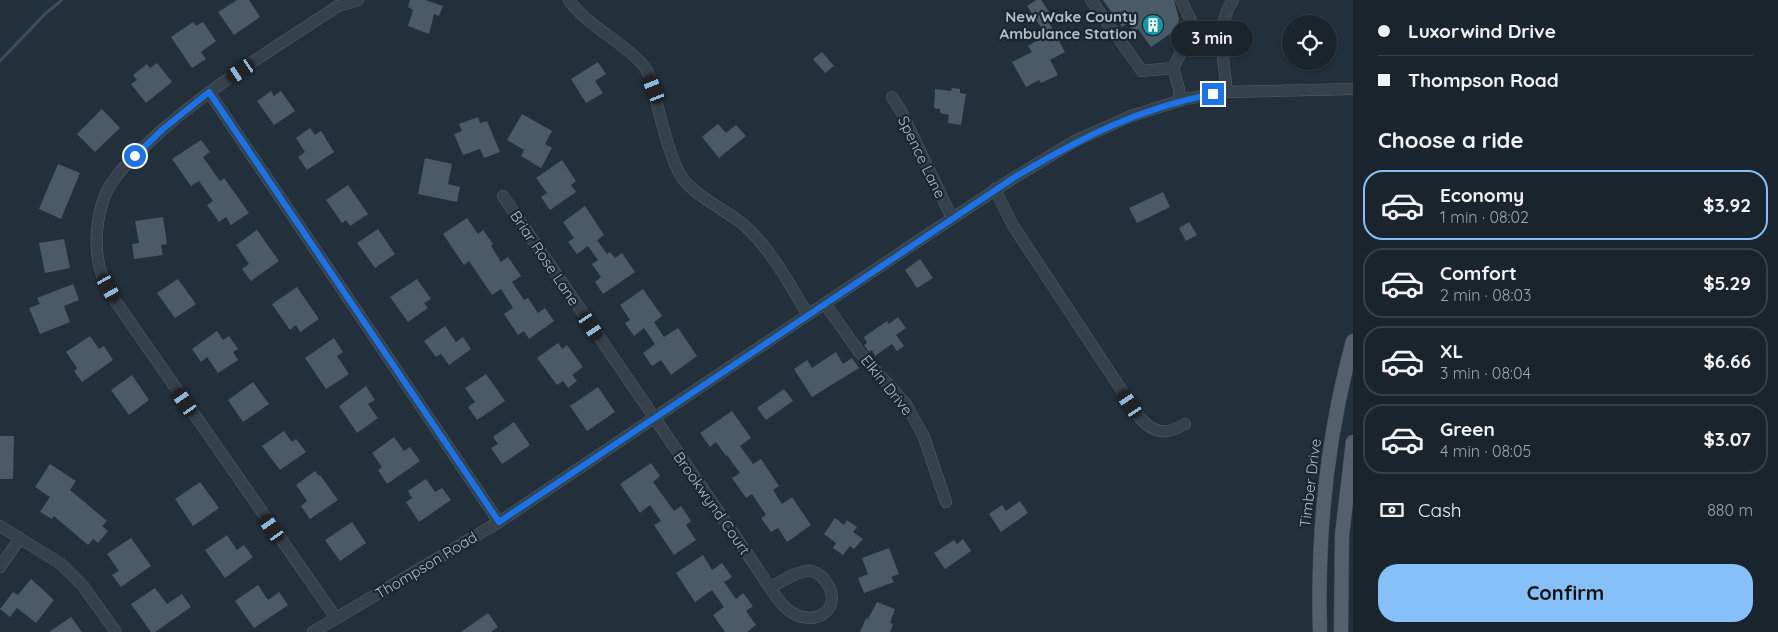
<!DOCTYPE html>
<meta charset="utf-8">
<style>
body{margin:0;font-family:Quicksand,sans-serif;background:#232c34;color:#f1f3f6;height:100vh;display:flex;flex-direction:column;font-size:19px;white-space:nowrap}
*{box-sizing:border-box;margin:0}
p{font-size:16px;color:#9fa4a9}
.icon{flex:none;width:28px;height:28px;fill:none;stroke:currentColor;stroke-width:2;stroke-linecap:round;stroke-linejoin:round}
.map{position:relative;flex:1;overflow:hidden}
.drawer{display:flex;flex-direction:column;background:#1a242c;width:425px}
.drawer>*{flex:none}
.top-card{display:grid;align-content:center;height:110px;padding:0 25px;background:#1a242c}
.buttons{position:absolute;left:1282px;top:15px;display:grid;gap:10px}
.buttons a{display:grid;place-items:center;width:55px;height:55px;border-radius:50%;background:#1a242c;box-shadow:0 1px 4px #0004,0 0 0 1px #384148;font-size:25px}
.end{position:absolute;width:22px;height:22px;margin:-11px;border:6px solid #1a73e8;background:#fff;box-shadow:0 0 0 2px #fff}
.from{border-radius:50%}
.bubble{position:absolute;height:35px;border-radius:18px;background:#1a242c;box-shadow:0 1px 4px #0004,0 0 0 1px #384148;font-size:16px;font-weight:700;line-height:35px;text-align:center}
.car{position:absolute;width:15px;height:30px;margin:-15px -8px;border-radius:6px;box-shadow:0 0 4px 1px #0007;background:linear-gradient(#222 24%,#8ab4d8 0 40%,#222 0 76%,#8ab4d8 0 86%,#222 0)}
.top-card b{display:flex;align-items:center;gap:18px;height:48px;font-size:19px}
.top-card b+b{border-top:1px solid #384148}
.top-card i{width:12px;height:12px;background:#f1f3f6}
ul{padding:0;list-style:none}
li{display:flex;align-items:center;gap:15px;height:70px;margin:0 10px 8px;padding:0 15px;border:2px solid #384148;border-radius:20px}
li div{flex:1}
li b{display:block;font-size:19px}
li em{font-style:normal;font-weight:700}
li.active{border-color:#86c0f8}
li>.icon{width:45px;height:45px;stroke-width:1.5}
h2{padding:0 25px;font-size:22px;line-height:60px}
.pay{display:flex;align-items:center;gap:12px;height:55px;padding:0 25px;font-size:19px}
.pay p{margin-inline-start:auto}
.cta{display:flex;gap:10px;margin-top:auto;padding:10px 25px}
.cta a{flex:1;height:58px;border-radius:20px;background:#86c0f8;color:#111;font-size:20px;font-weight:700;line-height:58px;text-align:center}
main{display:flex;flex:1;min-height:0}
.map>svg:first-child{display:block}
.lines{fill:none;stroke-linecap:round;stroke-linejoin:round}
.stream{stroke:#364f62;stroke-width:3}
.building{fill:#4a5b67}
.minor-casing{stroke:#546069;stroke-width:12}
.major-casing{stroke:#3f4b54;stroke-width:15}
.minor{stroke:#36424b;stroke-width:11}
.major{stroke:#54616c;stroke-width:14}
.route{stroke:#1a73e8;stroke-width:6}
.labels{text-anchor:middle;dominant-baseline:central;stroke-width:4.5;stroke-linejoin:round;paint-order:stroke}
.poi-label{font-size:15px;font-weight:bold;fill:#b1bdc7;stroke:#1b2730;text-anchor:end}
.street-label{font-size:15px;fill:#b1bdc7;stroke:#1b2730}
</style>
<main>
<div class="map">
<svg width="1353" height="632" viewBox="0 0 1353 632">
<rect width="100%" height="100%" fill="#22303b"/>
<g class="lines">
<!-- stream -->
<path class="stream" d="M0,61l46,-48 16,-13"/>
</g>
<!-- building -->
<path class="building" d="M237,0h12l11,17 -26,18 -16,-23z
M410,0h15l18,6 -4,10 -5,-2 -5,20 -21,-8 5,-16 -5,-3z
M1036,0h5l11,16 -5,3 18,33 -15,8 8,15 -17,8 -2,-3 -13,7 -14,-25 20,-10 -4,-6 10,-6 -3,-6 8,-4 -16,-24z
M1103,0h71l5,19 -2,10 -26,18 -13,-18 -4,3 -6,-9 -6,4z
M193,22l3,4 7,-4 13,19 -15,11 5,7 -14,9 -21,-31z
M822,52l12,14 -9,7 -12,-14z
M598,62l8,12 -11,7 8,12 -17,10 -15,-24z
M157,63l15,19 -26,21 -15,-19 6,-4 -4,-5 14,-11 3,4z
M952,88l8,1v4l6,1 -5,31 -13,-2 1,-8 -9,-2v-4l-6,-1 1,-19 16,2z
M271,91l3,5 7,-5 14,20 -21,14 -17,-24z
M102,109l18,19 -25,24 -18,-18z
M522,114l30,17 -7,13 7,4 -11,20 -20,-12 3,-6 -17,-10z
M478,117l2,6 7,-2 13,31 -16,6 -4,-9 -17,6 -9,-21 8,-3 -3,-7z
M718,124l8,9 10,-8 10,11 -27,22 -17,-21z
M310,128l5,7 6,-4 13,21 -27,18 -9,-13 7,-5 -9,-14z
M201,140l9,12 -7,5 17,24 4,-3 25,35 -18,12 -5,-8 -7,5 -12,-17 6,-4 -14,-20 -8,5 -19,-27z
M425,158l27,6 -4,20 12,3 -3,15 -39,-8z
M562,160l14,21 -5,4 5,7 -26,18 -9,-13 6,-4 -11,-15z
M58,164l22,9 -19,46 -22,-10z
M348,185l20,29 -18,12 -4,-6 -4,3 -16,-23z
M1163,192l7,15 -33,16 -8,-15z
M585,206l19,29 -7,5 10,14 3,-2 5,6 7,-5 13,19 -32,22 -8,-12 6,-5 -9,-13 6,-4 -10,-14 -11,8 -9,-12 6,-4 -11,-16z
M163,217l4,27 -6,1 2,10 -29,4 -2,-15 7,-1 -4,-22z
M467,218l11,16 5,-4 10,14 -2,2 10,16 7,-5 13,19 -9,6 12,18 4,-2 10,15 7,-5 9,13 -25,18 -5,-8 -6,4 -14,-21 9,-6 -12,-19 -9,6 -23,-34 -5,4 -21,-31z
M1189,222l8,13 -11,6 -7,-13z
M378,229l17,25 -20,14 -18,-25z
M257,230l22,31 -28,20 -9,-12 7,-5 -13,-19z
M64,239l6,29 -25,5 -6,-30z
M920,259l13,19 -16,10 -12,-18z
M178,279l18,25 -21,14 -18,-25z
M417,279l14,20 -7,4 4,5 -20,14 -18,-25z
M73,284l6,16 -15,6 6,16 -30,12 -11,-26 11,-4 -3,-6z
M297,287l22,32 -19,13 -4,-7 -6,5 -18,-26z
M643,289l19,27 -8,6 10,15 14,-9 19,28 -26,19 -10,-15 -9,6 -9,-13 12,-9 -11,-16 -10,8 -9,-13 5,-3 -10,-15z
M898,317l8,11 -10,7 8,11 -7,5 -5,-7 -17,12 -3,-6 -3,2 -5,-7 3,-2 -3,-6 23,-16 2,3z
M445,326l11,16 7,-5 8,12 -22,16 -8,-11 -5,3 -12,-16z
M217,331l6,9 6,-4 9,13 -5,3 5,8 -20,13 -11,-16 -6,5 -9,-13z
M90,336l9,13 5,-3 9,14 -31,22 -8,-11 3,-3 -11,-16z
M334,338l9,14 -6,4 12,18 -23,15 -21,-31z
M558,343l4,6 5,-4 16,22 -11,8 5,6 -9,7 -5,-7 -6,4 -20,-27z
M836,352l7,12 9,-6 7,10 -47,29 -18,-28 13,-9 5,8z
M486,374l19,27 -28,19 -9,-13 7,-5 -10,-14z
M132,375l17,25 -20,15 -18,-25z
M253,382l16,22 -26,18 -15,-22z
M366,386l9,14 -7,4 10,14 -21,15 -18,-27z
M598,387l17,25 -28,19 -17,-25z
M784,389l9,12 -27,19 -9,-12z
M732,411l19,27 -11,8 13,18 8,-5 18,27 -6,4 9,14 10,-7 19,28 -24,17 -9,-14 -7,4 -10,-14 5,-3 -14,-21 -6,4 -14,-20 8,-5 -13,-18 -1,1 -10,-14 -6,5 -10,-14z
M514,422l16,23 -28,19 -11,-16 7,-4 -5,-7z
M284,431l8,11 4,-3 10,13 -26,18 -18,-24z
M0,436h14l-1,43h-13z
M394,437l10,14 6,-4 10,14 -33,23 -9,-14 4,-3 -10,-14z
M651,463l9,13 -7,6 21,29 7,-5 10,15 -5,4 10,15 -22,15 -20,-30 7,-4 -11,-16 -10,8 -20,-29z
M50,464l26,17 -6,9 37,31 -5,5 6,5 -10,12 -5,-4 -5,6 -34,-29 -2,3 -12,-7 10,-15 -15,-10z
M315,471l4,5 1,-1 18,25 -28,19 -9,-13 6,-5 -11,-16z
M426,479l9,13 7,-4 9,12 -32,22 -13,-20 6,-4 -4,-7z
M200,482l19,26 -26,18 -18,-27z
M1020,501l8,12 -27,19 -12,-18 13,-9 4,6z
M835,518l9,7 3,-5 10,7 -4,5 10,7 -9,10 -4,-3 -7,9 -10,-7 3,-5 -12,-9z
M352,522l14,21 -26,18 -15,-21z
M227,535l10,15 7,-5 9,12 -28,21 -20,-28z
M131,538l20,28 -30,21 -9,-12 7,-4 -12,-17z
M963,539l8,12 -26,18 -11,-16 20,-13 3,4z
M889,548l10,26 -8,3 3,5 -30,11 -6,-15 10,-4 -6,-16z
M703,555l9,15 10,-7 10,14 -8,5 12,17 7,-6 10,13 -7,5 10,14 -9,7h-22l-12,-17 11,-8 -12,-17 -17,12 -19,-29z
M31,579l23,21 -18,23 -19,-15 -7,9 -10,-8 13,-17 5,3z
M258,585l10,15 11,-8 9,13 -34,23 -19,-27z
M155,588l12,16 15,-10 9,13 -36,25h-4l-20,-28z
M877,602l18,7 -5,14 3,1 -3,8h-30l6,-14 2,1z
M488,613l10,14 -7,5h-30z
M71,617l11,15h-33z"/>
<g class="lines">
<!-- minor casing -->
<g class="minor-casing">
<path id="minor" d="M569,0c19,27 52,40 74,65 9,10 12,30 15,43 4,17 14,54 23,68 13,20 45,34 63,49 28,25 45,59 64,90
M1091,0l51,71 31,-3
M209,92l290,430
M1227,92c-3,-30 -12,-67 6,-92
M892,97l9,14 51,107
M1180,101l-1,-12 -6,-21 21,-41 -13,-27
M995,189l17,35 128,194c14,16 27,17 45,6
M503,196l254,372c8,12 20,33 30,41 28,23 61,-3 36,-31 -4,-4 -8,-7 -14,-7 -14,0 -26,11 -39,16
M825,304l35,49 46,51 18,33 22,65
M0,526l61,38 22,22 33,46
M0,567l20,-29
M336,618l-220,-316c-4,-9 -11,-18 -14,-27 -9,-24 -6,-59 4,-82 10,-20 25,-34 41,-49 57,-54 126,-95 191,-138l20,-6
M313,632l186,-110 425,-285 91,-60 60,-36 56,-25 54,-17 42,-7 126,-3"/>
</g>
<!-- major casing -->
<g class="major-casing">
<path id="major" d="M1320,632c-3,-99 7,-196 33,-291
M1341,632l1,-97 11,-93"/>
</g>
<!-- minor -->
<use href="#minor" class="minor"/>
<!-- major -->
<use href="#major" class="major"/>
</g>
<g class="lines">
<!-- route -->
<path class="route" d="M135,156l28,-27 46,-37 290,430 516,-345c66,-39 121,-68 198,-83"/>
</g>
<!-- icons -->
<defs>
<g id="building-disc" transform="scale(1.125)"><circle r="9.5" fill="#0f9aa8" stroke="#1b2730"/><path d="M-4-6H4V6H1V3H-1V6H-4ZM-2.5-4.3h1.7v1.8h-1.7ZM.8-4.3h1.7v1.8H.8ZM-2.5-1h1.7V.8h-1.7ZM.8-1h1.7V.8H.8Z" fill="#fff"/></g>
</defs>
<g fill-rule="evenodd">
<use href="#building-disc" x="1153" y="25"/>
</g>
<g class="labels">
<!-- poi labels -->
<g class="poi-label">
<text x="1137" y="16">New Wake County<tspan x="1137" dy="17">Ambulance Station</tspan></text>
</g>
<!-- street labels -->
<g class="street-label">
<text transform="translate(922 157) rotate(64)">Spence Lane</text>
<text transform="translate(545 258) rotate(56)">Briar Rose Lane</text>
<text transform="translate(887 385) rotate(51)">Elkin Drive</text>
<text transform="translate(1310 483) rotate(-83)">Timber Drive</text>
<text transform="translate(712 503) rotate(55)">Brookwynd Court</text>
<text transform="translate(426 565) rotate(-31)">Thompson Road</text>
</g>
</g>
</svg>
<div class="buttons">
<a><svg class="icon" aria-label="locate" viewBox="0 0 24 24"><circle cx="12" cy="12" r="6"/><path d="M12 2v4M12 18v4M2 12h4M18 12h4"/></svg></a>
</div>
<i class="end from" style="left:135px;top:156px"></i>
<i class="end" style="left:1213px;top:94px"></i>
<div class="bubble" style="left:1171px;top:21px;width:82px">3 min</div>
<i class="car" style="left:241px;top:71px;rotate:236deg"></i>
<i class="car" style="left:654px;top:89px;rotate:338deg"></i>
<i class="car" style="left:109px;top:288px;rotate:151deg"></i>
<i class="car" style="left:591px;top:326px;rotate:146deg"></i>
<i class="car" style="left:185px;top:402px;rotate:325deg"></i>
<i class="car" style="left:1130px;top:404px;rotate:326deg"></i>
<i class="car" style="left:272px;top:528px;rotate:325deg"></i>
</div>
<section class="drawer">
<div class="top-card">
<b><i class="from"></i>Luxorwind Drive</b>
<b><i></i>Thompson Road</b>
</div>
<h2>Choose a ride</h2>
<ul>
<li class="active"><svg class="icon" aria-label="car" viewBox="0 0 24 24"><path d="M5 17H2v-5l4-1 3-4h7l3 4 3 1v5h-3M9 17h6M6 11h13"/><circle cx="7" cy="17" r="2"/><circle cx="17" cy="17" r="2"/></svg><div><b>Economy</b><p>1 min · 08:02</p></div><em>$3.92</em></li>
<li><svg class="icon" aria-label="car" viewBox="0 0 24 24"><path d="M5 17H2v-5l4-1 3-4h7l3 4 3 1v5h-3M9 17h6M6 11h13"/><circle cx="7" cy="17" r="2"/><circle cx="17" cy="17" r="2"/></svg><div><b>Comfort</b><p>2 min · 08:03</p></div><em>$5.29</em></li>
<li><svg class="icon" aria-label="car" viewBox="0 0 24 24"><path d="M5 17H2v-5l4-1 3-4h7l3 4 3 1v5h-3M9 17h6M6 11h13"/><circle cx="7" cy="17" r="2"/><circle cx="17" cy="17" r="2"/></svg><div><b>XL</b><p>3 min · 08:04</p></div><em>$6.66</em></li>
<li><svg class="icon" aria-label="car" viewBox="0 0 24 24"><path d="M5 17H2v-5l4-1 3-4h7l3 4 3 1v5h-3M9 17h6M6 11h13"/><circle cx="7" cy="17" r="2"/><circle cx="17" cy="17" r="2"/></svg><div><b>Green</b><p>4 min · 08:05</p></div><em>$3.07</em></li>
</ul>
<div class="pay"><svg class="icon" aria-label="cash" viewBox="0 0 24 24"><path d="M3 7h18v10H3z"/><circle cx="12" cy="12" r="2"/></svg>Cash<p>880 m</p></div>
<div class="cta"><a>Confirm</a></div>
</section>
</main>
